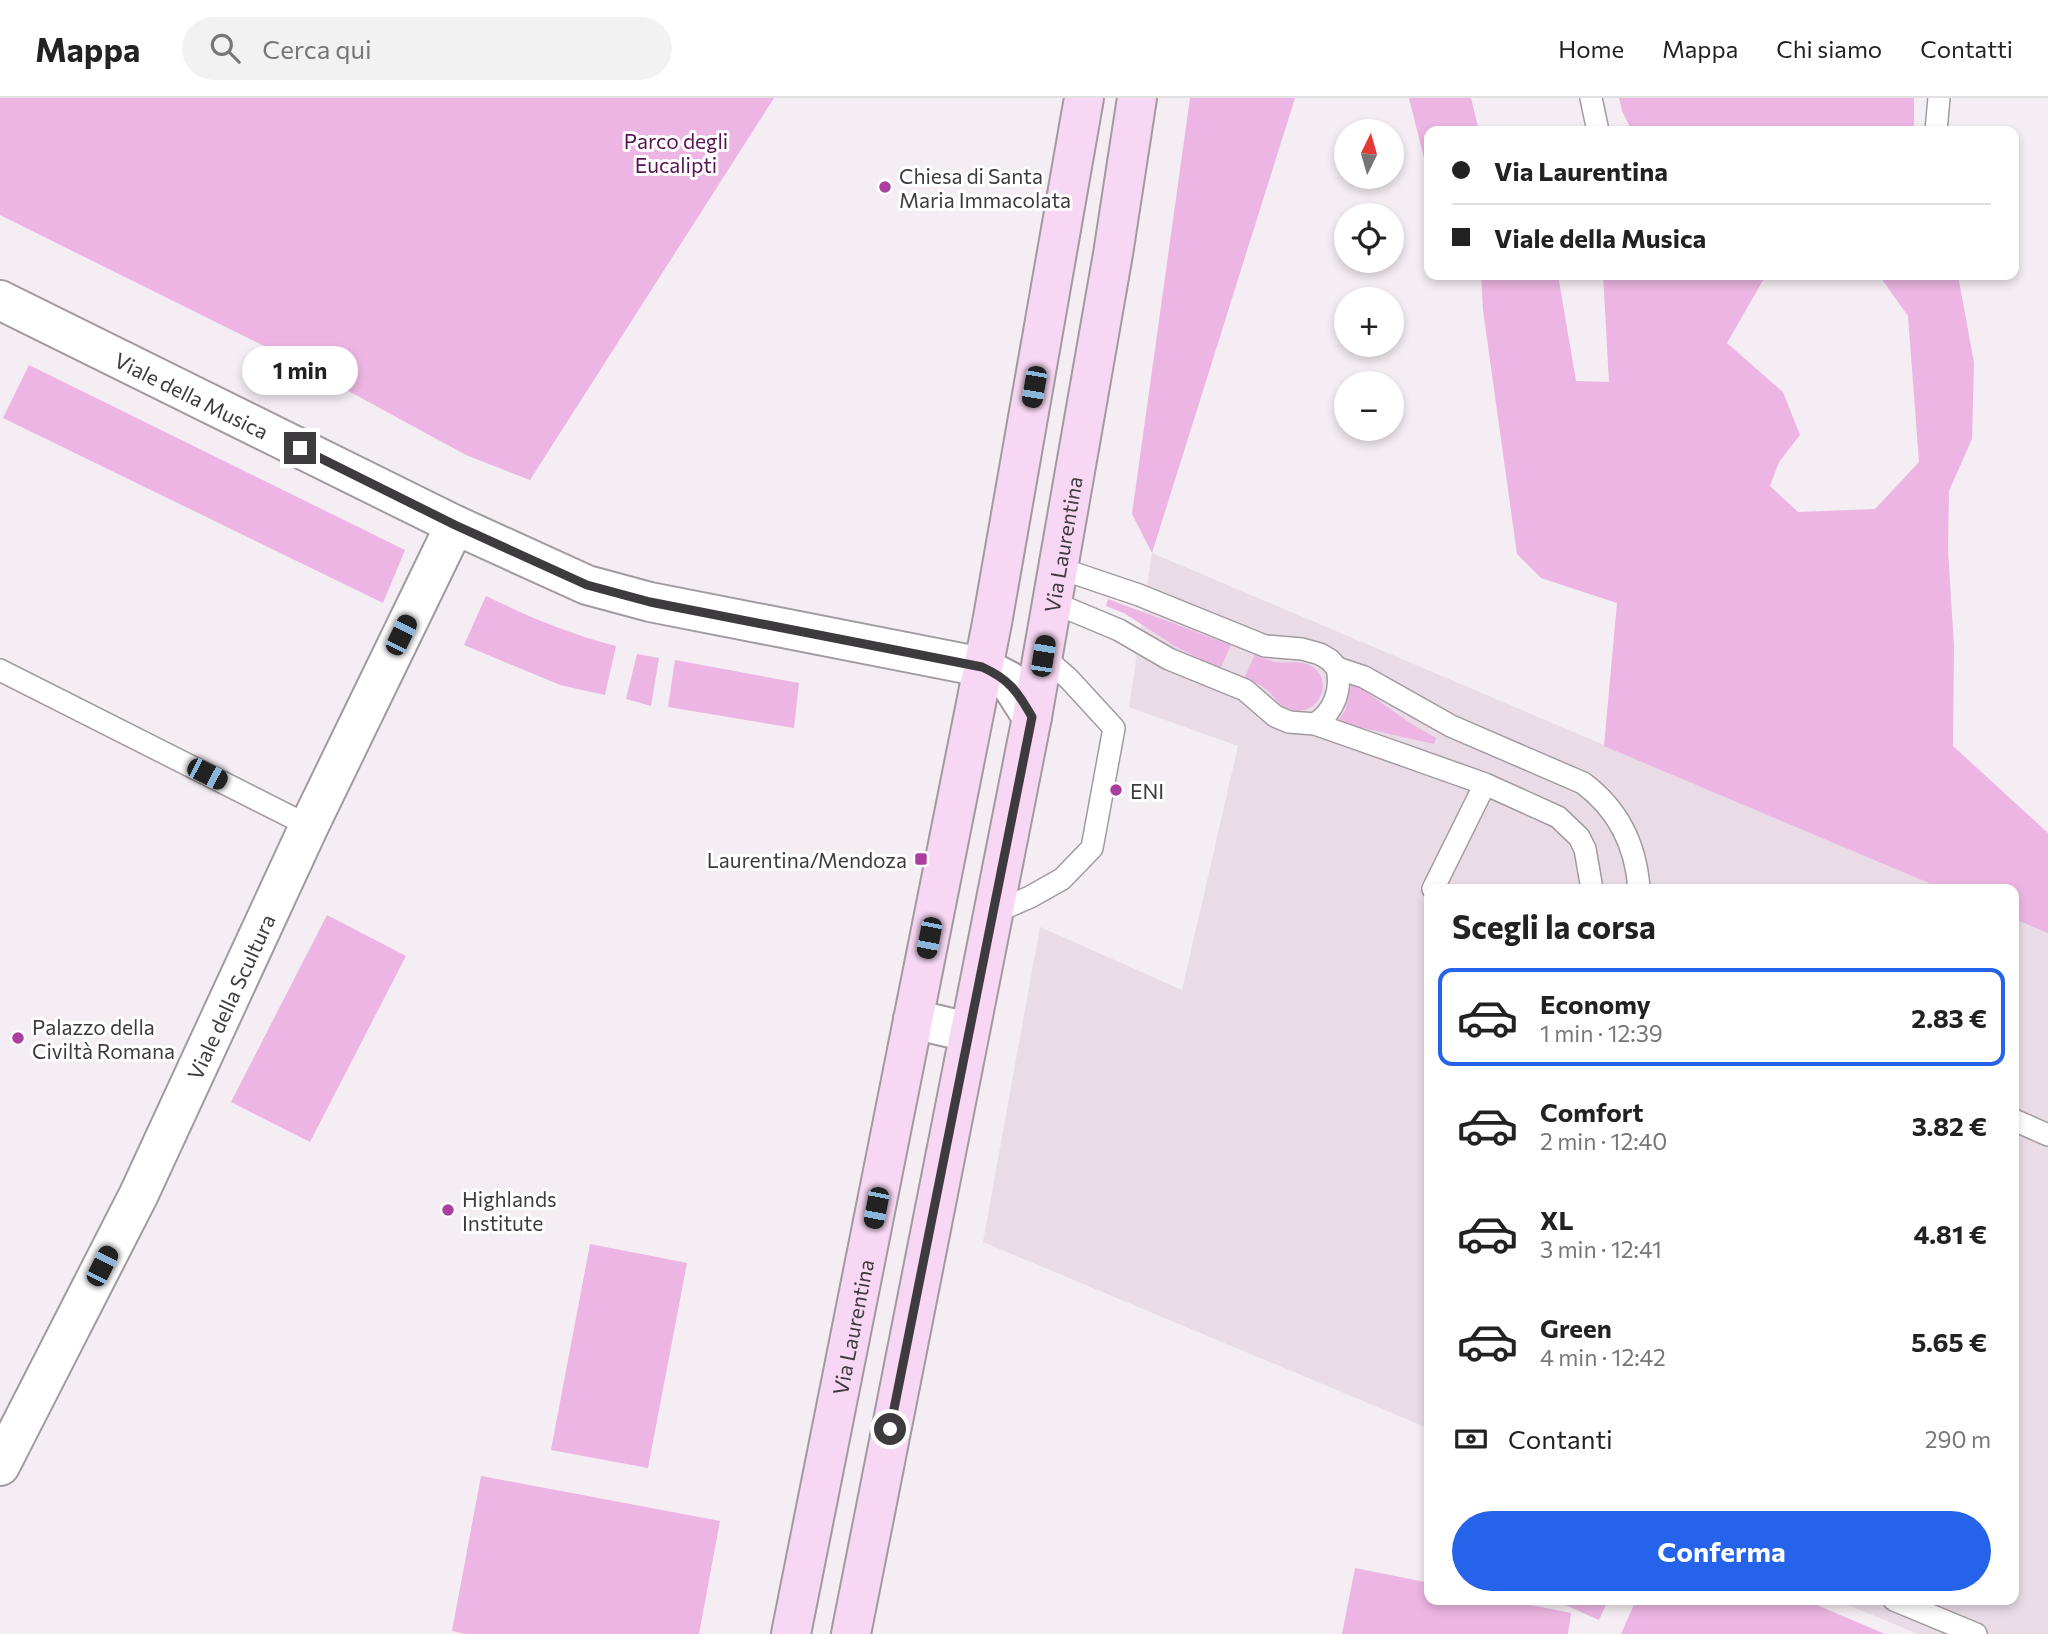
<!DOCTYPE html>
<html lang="it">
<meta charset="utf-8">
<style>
body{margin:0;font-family:Commissioner,sans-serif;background:#f2f2f2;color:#222;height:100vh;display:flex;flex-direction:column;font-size:26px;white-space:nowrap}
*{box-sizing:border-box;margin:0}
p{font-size:23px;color:#767676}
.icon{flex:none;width:38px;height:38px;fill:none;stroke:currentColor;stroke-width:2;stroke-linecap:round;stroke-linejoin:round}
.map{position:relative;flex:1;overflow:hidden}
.side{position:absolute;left:1424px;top:786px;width:595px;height:721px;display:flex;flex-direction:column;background:#fff;border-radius:14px;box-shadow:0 4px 10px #0003}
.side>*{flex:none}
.hud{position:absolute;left:1424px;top:28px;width:595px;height:154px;border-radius:14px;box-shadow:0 4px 10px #0003;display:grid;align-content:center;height:154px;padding:0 28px;background:#fff}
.needle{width:46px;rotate:5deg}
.tools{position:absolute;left:1334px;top:21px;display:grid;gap:14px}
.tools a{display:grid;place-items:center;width:70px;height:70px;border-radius:50%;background:#fff;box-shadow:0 4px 10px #0003;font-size:35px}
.end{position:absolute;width:32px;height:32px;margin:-16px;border:9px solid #3e3b3e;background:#fff;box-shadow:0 0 0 4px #fff}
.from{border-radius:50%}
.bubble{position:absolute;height:49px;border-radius:24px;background:#fff;box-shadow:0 4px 10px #0003;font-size:23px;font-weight:700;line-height:49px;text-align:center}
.car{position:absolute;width:21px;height:42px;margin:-21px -10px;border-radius:9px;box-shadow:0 0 5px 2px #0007;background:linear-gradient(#222 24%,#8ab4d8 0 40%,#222 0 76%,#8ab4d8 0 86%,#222 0)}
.hud b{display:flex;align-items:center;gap:24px;height:66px;font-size:26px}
.hud b+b{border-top:2px solid #e0e0e0}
.hud i{width:18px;height:18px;background:#222}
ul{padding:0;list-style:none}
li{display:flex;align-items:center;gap:21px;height:98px;margin:0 14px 10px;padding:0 14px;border:4px solid transparent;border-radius:14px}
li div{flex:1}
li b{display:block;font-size:26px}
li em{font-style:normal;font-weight:700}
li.selected{border-color:#2563eb}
li>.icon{width:63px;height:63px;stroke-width:1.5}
h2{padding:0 28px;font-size:32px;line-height:84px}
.pay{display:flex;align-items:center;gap:18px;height:77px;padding:0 28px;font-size:26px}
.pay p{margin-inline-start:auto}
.button{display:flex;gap:14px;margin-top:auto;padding:14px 28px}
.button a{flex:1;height:80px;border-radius:42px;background:#2563eb;color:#fff;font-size:28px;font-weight:700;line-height:80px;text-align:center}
header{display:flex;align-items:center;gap:42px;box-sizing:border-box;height:98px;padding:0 35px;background:#fff;border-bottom:2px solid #e0e0e0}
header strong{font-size:33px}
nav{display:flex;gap:38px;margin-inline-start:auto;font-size:24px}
.search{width:490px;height:63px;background:#f2f2f2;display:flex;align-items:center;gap:18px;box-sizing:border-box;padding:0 24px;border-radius:38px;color:#767676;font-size:26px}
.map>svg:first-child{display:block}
.built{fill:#e9dce7}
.green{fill:#ecb5e3}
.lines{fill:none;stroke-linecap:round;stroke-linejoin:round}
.service-casing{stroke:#a19a9f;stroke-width:24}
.minor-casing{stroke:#a19a9f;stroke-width:42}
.secondary-casing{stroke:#a19a9f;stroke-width:42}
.service{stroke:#fff;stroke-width:21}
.minor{stroke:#fff;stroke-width:38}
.secondary{stroke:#f7d7f3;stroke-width:38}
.route{stroke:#3e3b3e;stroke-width:9}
.poi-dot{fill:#ab3f9f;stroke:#fff;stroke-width:2.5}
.labels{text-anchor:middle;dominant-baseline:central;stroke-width:6;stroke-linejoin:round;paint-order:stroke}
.park-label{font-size:21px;fill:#571351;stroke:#fff}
.poi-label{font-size:21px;fill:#3e3b3e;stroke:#fff;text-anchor:start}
.street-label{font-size:21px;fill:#3e3b3e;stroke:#fff}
</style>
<header>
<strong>Mappa</strong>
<div class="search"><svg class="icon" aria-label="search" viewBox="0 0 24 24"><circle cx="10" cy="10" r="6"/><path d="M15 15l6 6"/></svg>Cerca qui</div>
<nav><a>Home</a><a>Mappa</a><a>Chi siamo</a><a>Contatti</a></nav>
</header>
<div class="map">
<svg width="2048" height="1536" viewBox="0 0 2048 1536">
<rect width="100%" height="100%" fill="#f4edf3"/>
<!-- built -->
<path class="built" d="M1152,455l791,336h-513v540l-447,-187 57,-315 142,63 56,-244 -109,-39z
M2014,821l34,14v701h-130l-82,-34h178z"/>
<!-- green -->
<path class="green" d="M0,0h774l-244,382 -64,-25 -182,-99 -284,-141z
M1190,0h105l-143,455 -20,-39z
M1409,0h62l8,33h-49v51z
M1619,0h295v33h-282l-10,-20z
M1481,177h77l18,106 33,1 -6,-107h163l-39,68 56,49 17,43 -21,27 -9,24 28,26 77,-3 44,-47 -11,-146 -25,-35 1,-6h74l16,88 -2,76 -23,52 -1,60 6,95 -1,100 95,87v100l-34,-14v-30h-71l-339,-143 13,-143 -76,-25 -24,-24 -34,-244z
M29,267l376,185 -22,53 -380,-185z
M486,498c43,21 84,38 130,50l-11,49 -45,-10 -96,-40z
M1108,501l123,46 -11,24 -42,-21 -54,-35 -18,-7z
M637,556l22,4 -8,48 -25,-7z
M1255,556c6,3 13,6 20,8 13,2 26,-3 38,5 23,18 2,52 -25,42 -11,-4 -14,-15 -24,-21 -5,-5 -13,-6 -20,-9z
M675,562l124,23 -5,45 -126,-21z
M1352,584l58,41 26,15 -2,6 -97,-22 8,-11z
M327,817l79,41 -96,186 -79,-40z
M590,1146l97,19 -39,205 -97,-18z
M481,1378l239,45 -21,113h-233l-14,-3z
M1355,1470l75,15v17h75l66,13 -3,21h-226z
M1554,1502h54l-9,20z
M1636,1502h169l80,34h-264z"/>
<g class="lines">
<!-- service casing -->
<g class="service-casing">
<path id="service" d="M1591,0l7,33
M1936,33l3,-33
M1059,470l80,27 126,51 37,3 18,5 10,6 7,8 27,9 87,49 132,57c35,26 53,63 56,106
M1052,504l67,28 50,29 76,31 30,26 14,6 26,2 94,33 76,27 73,33 21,20 6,12 7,40
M0,572l309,156
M1315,626c19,-12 27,-34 22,-56
M1433,791l52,-105
M993,815l37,-16 32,-18 30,-31 22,-120 -45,-49 -26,-23
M2014,1022l34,15
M1894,1502l82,34"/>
</g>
<!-- minor casing -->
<g class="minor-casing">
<g id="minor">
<path id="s1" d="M0,202l455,225 132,60 63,17 332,65 27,14 23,36"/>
<path d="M913,921l55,13"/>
<path id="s2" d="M0,1368l139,-272 170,-368 146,-301"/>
</g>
</g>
<!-- secondary casing -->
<g class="secondary-casing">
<g id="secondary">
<path id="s3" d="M791,1536l201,-1011 92,-525"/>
<path id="s4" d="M851,1536l181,-917 81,-463 24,-156"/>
</g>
</g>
<!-- service -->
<use href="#service" class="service"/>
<!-- minor -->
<use href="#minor" class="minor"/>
<!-- secondary -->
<use href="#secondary" class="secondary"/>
</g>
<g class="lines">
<!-- route -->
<path class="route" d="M300,350l155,77 132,60 63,17 332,65c27,12 36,25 50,50l-142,712"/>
</g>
<!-- markers -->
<g class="poi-dot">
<circle cx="885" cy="89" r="7"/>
<circle cx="1116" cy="692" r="7"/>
<rect x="914" y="754" width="14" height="14" rx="3.5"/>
<circle cx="18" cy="940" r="7"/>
<circle cx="448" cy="1112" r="7"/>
</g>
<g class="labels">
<!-- park labels -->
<g class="park-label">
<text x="676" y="42">Parco degli<tspan x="676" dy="24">Eucalipti</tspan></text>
</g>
<!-- poi labels -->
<g class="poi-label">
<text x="899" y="77">Chiesa di Santa<tspan x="899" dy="24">Maria Immacolata</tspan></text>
<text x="1130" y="692">ENI</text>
<text x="907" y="761" text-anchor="end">Laurentina/Mendoza</text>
<text x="32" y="928">Palazzo della<tspan x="32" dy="24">Civiltà Romana</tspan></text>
<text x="462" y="1100">Highlands<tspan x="462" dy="24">Institute</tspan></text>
</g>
<!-- street labels -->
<g class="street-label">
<text stroke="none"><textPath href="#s1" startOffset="214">Viale della Musica</textPath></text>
<text stroke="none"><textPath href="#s4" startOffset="1110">Via Laurentina</textPath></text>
<text stroke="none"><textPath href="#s2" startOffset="523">Viale della Scultura</textPath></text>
<text stroke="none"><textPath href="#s3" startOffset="313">Via Laurentina</textPath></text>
</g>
</g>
</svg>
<div class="tools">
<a><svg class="needle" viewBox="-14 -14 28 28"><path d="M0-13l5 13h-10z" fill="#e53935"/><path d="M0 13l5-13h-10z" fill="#767676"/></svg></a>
<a><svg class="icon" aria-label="locate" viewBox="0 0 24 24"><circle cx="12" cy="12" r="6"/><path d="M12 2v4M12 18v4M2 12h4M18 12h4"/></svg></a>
<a>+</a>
<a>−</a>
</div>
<i class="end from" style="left:890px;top:1331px"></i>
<i class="end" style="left:300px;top:350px"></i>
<div class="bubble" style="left:242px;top:248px;width:116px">1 min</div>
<i class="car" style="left:1034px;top:289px;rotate:190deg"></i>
<i class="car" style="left:401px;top:537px;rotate:26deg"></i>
<i class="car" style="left:1043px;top:558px;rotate:9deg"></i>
<i class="car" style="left:207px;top:676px;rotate:117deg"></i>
<i class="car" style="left:929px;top:840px;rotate:191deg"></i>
<i class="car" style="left:876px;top:1110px;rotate:191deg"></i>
<i class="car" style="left:102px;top:1168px;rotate:27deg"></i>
<div class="hud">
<b><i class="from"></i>Via Laurentina</b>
<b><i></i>Viale della Musica</b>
</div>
<section class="side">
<h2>Scegli la corsa</h2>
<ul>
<li class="selected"><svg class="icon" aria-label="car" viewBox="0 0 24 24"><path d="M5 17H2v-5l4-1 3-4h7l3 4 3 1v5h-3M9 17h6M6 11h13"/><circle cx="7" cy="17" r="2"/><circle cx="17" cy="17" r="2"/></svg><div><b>Economy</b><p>1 min · 12:39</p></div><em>2.83 €</em></li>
<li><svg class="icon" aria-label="car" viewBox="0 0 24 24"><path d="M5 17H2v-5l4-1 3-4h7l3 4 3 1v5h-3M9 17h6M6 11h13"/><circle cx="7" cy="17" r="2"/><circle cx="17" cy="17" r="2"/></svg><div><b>Comfort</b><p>2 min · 12:40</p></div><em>3.82 €</em></li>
<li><svg class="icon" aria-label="car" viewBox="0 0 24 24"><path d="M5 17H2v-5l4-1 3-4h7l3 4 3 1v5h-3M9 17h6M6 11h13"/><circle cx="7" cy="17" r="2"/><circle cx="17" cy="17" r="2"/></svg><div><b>XL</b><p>3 min · 12:41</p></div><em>4.81 €</em></li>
<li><svg class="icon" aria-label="car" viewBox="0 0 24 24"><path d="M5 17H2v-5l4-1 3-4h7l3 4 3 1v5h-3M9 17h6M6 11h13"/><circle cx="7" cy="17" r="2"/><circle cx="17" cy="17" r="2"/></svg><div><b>Green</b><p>4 min · 12:42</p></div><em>5.65 €</em></li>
</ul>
<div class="pay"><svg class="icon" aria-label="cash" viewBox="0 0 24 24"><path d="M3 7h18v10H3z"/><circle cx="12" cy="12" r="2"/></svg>Contanti<p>290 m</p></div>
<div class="button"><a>Conferma</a></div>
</section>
</div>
